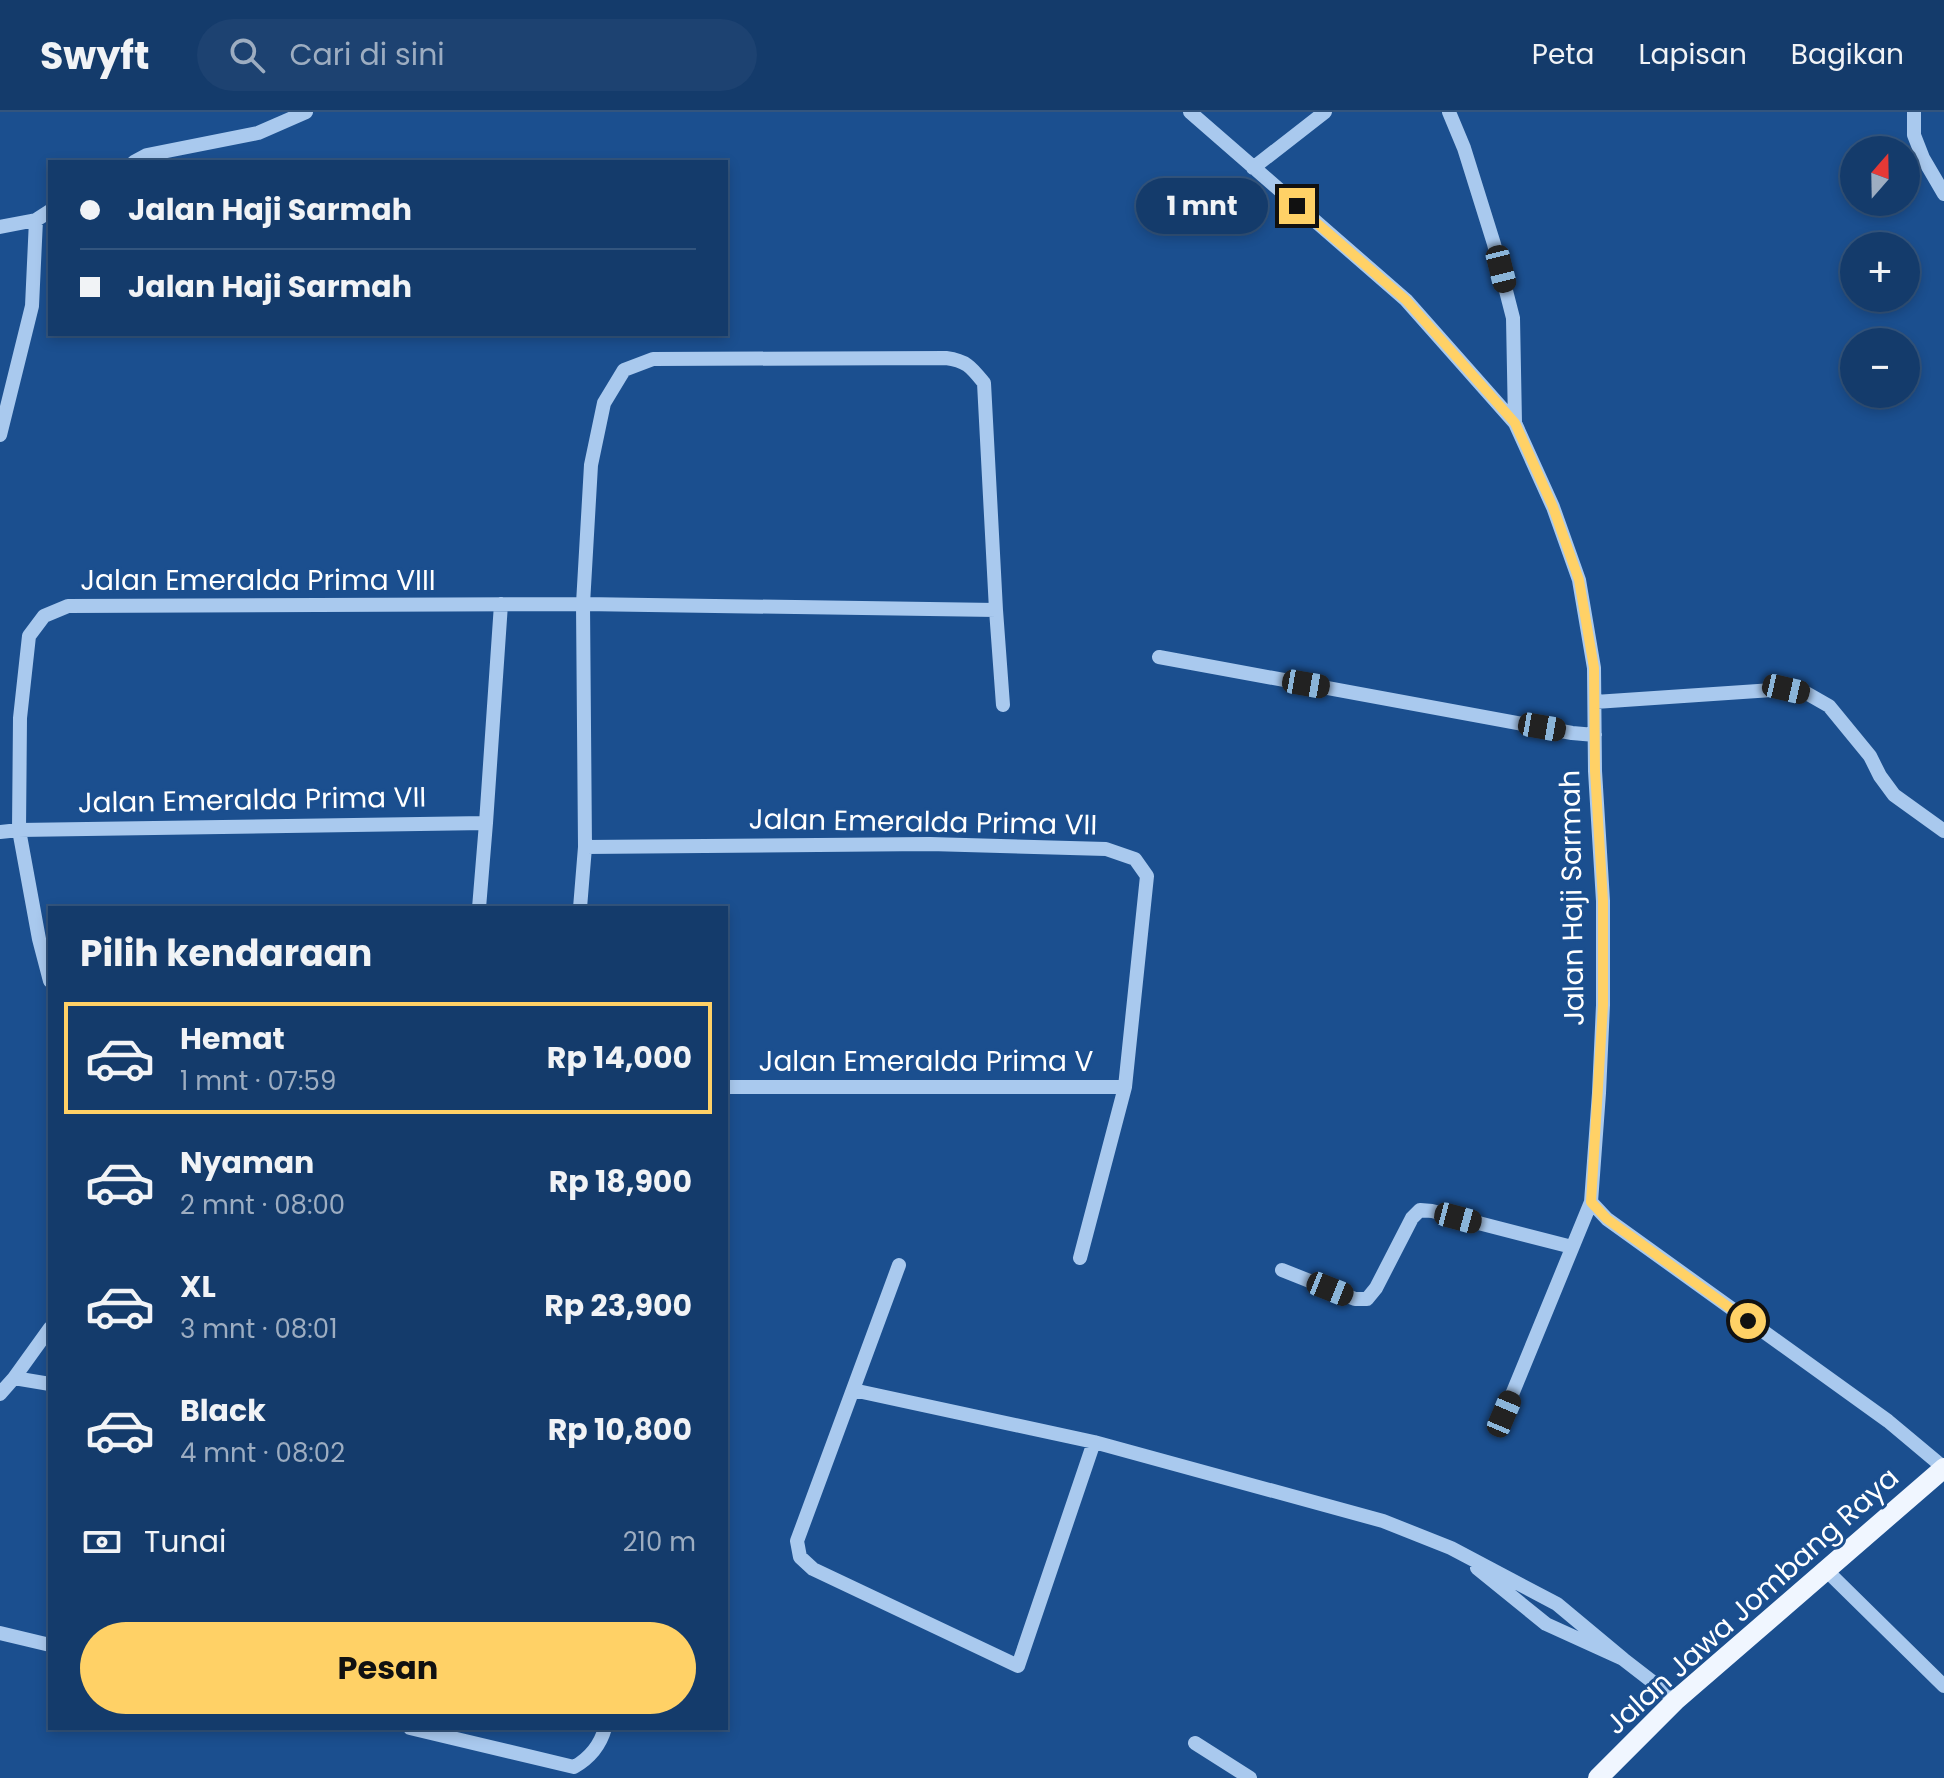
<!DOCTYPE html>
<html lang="id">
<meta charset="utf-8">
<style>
body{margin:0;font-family:Poppins,sans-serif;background:#1d4271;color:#f1f3f6;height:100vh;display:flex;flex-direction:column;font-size:30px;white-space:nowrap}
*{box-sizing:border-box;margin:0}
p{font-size:26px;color:#9dadc1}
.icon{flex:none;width:44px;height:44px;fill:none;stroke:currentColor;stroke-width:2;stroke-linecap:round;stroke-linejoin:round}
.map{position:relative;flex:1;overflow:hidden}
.side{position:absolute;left:48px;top:794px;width:680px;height:824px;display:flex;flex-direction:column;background:#143b6b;border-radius:0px;box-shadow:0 4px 12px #0003,0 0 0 2px #33557e}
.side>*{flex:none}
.guide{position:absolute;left:48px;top:48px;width:680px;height:176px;border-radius:0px;box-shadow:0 4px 12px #0003,0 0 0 2px #33557e;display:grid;align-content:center;height:176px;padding:0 32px;background:#143b6b}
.needle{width:52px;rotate:20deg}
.buttons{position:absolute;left:1840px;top:24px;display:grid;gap:16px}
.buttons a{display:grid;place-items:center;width:80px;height:80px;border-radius:50%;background:#143b6b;box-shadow:0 4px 12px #0003,0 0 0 2px #33557e;font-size:40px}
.end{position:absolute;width:36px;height:36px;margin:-18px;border:10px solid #ffd166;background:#111;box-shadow:0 0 0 4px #111}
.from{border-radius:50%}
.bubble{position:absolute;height:56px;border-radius:28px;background:#143b6b;box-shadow:0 4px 12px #0003,0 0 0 2px #33557e;font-size:26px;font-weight:700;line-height:56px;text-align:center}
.car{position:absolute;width:24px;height:48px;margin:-24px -12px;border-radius:10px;box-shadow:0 0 6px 2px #0007;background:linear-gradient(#222 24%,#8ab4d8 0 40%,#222 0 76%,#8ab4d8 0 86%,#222 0)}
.guide b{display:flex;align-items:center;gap:28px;height:76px;font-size:30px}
.guide b+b{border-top:2px solid #33557e}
.guide i{width:20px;height:20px;background:#f1f3f6}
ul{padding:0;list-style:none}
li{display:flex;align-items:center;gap:24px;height:112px;margin:0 16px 12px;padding:0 16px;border:4px solid transparent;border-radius:0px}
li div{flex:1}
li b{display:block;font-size:30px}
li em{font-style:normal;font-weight:700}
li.active{border-color:#ffd166}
li>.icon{width:72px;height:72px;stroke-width:1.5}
h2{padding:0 32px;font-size:36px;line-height:96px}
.pay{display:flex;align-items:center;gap:20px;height:88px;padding:0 32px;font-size:30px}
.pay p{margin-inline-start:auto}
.cta{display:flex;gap:16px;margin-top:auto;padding:16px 32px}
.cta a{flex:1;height:92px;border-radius:48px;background:#ffd166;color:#111;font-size:32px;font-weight:700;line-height:92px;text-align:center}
header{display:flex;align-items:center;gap:48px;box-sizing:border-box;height:112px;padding:0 40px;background:#143b6b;border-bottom:2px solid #33557e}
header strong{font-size:38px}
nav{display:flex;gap:44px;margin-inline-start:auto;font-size:28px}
.search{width:560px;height:72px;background:#1d4271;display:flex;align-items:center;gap:20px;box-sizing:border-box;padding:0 28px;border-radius:44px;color:#9dadc1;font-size:30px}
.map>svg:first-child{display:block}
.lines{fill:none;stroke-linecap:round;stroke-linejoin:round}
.minor{stroke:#a9c9ee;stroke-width:14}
.major{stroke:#f0f6ff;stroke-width:20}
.route{stroke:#ffd166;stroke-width:10}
.labels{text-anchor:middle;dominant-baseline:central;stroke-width:6;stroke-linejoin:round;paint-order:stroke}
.street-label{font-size:28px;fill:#fff;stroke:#1b4f8f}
</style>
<header>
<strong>Swyft</strong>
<div class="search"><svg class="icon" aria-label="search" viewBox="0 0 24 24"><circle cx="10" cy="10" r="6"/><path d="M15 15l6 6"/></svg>Cari di sini</div>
<nav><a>Peta</a><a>Lapisan</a><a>Bagikan</a></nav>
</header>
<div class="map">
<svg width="1944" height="1666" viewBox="0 0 1944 1666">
<rect width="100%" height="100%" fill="#1b4f8f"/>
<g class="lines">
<!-- minor -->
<path class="minor" d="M1190,0l216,188 109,123 38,84 26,73 15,88 1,103 8,130v104l-4,88 -8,109 16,17 281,202 56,47
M1449,0l15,36 30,96 19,74 2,105
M1914,0v23l9,23 21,36
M134,50l13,-7 111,-22 48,-21
M1253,56l72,-56
M0,115l36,-7 14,-9
M0,323l32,-129 4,-86
M1159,545l413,76 23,2
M1595,590l191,-13 22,5 21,12 41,50 10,20 14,19 50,36
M0,720l19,-2 467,-7
M585,735l345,-3 176,5 29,10 12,17 -22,211 -45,171
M479,796l7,-85 15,-219
M580,796l5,-61 -2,-243 8,-139 13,-62 20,-33 29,-11 293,-1c21,3 25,9 38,25l12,227 7,95
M50,869l-11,-42 -20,-109 1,-112 9,-82 15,-20 24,-10 515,-2 413,6
M726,975h399
M899,1153l-102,276 3,16 13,12 205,97 76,-224
M1282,1158l73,29h12l9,-11 36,-70 8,-8 12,1 140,36
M14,1266l36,6
M853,1278l241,52 289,79 68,27 106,56 66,55
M0,1282l14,-16 36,-50
M1504,1302l87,-212
M1477,1456l69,56 77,35 53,41
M1827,1459l117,115
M0,1521l50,12
M410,1616l164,39c16,-9 26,-21 31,-39
M1195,1631l55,35"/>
<!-- major -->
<path class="major" d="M1598,1666l78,-78 268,-232"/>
</g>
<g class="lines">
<!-- route -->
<path class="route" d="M1297,94l109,94 109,123 38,84 26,73 15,88 1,103 8,130v104l-12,197 16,17 141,102"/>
</g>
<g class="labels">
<!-- street labels -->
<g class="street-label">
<text x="258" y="468">Jalan Emeralda Prima VIII</text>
<text transform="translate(252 688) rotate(-1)">Jalan Emeralda Prima VII</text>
<text transform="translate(923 710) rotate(1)">Jalan Emeralda Prima VII</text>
<text transform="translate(1572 786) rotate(-91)">Jalan Haji Sarmah</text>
<text x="926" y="949">Jalan Emeralda Prima V</text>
<text transform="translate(1752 1489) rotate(-42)">Jalan Jawa Jombang Raya</text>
</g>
</g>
</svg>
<div class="buttons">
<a><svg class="needle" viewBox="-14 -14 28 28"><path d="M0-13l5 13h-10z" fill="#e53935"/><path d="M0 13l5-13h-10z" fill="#9dadc1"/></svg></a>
<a>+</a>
<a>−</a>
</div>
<i class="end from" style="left:1748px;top:1209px"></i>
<i class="end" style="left:1297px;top:94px"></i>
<div class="bubble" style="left:1136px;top:66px;width:132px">1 mnt</div>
<i class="car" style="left:1501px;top:157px;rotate:166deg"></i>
<i class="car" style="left:1306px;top:572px;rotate:100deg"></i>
<i class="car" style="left:1786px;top:577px;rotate:103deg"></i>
<i class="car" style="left:1542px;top:615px;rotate:100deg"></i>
<i class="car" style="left:1458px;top:1106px;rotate:105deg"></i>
<i class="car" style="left:1330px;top:1177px;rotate:112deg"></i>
<i class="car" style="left:1504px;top:1302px;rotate:23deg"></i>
<div class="guide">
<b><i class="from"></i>Jalan Haji Sarmah</b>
<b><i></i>Jalan Haji Sarmah</b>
</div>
<section class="side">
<h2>Pilih kendaraan</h2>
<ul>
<li class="active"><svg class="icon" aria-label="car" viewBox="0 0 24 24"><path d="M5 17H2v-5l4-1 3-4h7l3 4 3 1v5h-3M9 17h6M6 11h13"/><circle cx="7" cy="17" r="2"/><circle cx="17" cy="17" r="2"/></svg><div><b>Hemat</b><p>1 mnt · 07:59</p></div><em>Rp 14,000</em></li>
<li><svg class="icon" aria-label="car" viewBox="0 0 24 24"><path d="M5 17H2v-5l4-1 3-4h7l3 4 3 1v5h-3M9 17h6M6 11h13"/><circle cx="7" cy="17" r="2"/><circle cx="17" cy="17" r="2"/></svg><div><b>Nyaman</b><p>2 mnt · 08:00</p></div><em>Rp 18,900</em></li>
<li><svg class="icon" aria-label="car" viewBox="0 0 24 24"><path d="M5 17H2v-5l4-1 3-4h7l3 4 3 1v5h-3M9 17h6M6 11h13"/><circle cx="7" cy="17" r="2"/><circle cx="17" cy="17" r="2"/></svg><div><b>XL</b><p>3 mnt · 08:01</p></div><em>Rp 23,900</em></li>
<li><svg class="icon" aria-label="car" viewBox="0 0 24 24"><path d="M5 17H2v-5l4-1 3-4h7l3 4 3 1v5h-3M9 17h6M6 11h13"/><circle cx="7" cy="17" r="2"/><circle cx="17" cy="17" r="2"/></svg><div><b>Black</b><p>4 mnt · 08:02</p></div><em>Rp 10,800</em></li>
</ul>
<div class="pay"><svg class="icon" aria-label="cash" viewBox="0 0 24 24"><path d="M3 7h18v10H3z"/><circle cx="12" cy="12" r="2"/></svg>Tunai<p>210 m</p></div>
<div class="cta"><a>Pesan</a></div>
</section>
</div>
